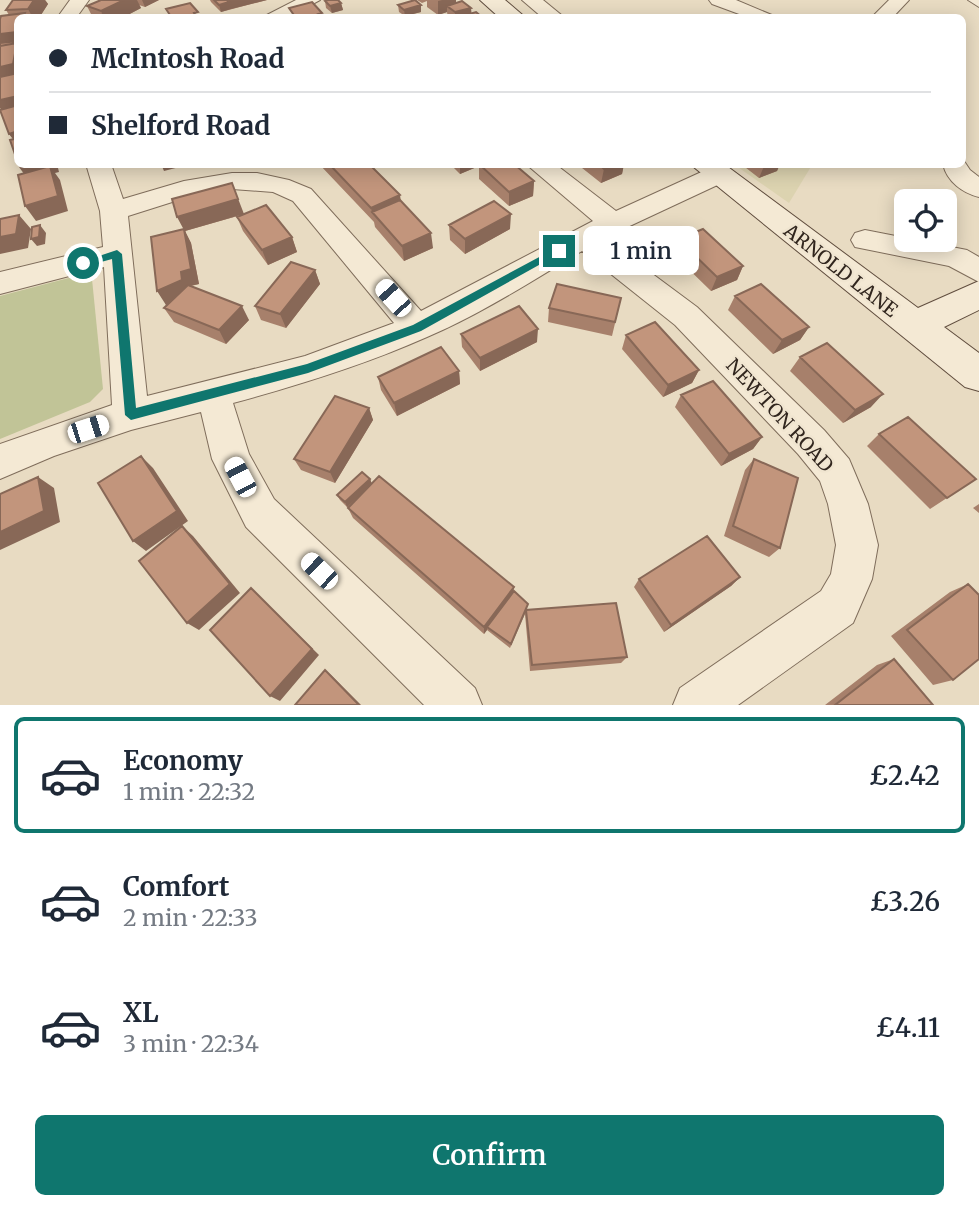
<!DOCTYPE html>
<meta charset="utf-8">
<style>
body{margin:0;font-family:Merriweather,serif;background:#f2f2f3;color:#1f2937;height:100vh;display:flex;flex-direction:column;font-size:26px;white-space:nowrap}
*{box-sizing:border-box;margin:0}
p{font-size:23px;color:#747a83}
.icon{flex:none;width:38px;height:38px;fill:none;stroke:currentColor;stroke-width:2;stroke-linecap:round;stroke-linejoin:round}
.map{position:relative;height:705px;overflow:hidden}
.details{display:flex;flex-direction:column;background:#fff;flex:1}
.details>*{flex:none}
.guide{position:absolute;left:14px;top:14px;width:952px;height:154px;border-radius:10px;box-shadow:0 4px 18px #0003;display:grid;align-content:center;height:154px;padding:0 35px;background:#fff}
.tools{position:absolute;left:894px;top:189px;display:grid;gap:14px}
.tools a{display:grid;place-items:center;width:63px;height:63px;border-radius:10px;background:#fff;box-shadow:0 4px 18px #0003;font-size:35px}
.end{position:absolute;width:32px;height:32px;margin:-16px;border:9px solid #0f766e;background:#fff;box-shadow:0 0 0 4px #fff}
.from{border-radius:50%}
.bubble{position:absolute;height:49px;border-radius:10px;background:#fff;box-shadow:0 4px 18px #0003;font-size:23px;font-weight:600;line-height:49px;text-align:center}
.car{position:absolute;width:21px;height:42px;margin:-21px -10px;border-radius:9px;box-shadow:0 0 5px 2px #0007;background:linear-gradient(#fff 24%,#345 0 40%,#fff 0 76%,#345 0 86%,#fff 0)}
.guide b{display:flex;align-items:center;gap:24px;height:66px;font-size:26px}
.guide b+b{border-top:2px solid #e0e1e3}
.guide i{width:18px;height:18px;background:#1f2937}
ul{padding:12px 0 0;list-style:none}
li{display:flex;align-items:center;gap:21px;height:116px;margin:0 14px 10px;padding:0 21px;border:4px solid transparent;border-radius:10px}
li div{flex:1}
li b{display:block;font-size:26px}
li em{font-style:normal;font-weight:600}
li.on{border-color:#0f766e}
li>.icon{width:63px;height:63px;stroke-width:1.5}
.button{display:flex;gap:14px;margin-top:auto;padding:14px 35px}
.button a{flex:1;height:80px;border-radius:10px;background:#0f766e;color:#fff;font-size:28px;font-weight:600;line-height:80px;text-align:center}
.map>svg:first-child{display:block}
.farmland{fill:#dcd3b0}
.green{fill:#c1c497}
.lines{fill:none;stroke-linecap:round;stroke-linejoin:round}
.street-casing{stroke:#7f6d5b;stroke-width:2}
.secondary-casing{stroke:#614e3f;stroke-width:2}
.street{fill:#f4e9d4;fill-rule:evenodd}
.secondary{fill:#f4e9d4;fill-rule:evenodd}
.wall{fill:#a7806b}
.shaded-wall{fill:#886857}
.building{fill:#c2957c;stroke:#886857;stroke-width:2}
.route{fill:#0f766e}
.labels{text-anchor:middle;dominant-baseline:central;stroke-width:5;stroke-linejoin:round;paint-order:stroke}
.street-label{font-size:19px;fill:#31261e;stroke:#f0e5d0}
</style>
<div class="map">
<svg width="979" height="705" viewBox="0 0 979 705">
<rect width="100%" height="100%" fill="#e8dbc2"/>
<!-- farmland -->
<path class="farmland" d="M735,165h77l-23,38z"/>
<!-- green -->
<path class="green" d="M80,275l12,4 11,110 -13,13 -90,37v-143z"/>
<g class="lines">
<!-- street casing -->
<g class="street-casing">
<path id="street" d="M70,0h19l-13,18h-19z
M296,0h24l-33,18h-26z
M522,0h21l22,18h-22z
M709,0h27l43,18h-29l-38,-14z
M889,0h20l-17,18h-21z
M968,0h11v7z
M962,158l8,12 9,7v20c-16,-4 -32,-15 -36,-33h19z
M86,164h25l12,35 61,-18 48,-8h25l32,7 22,9 110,122 172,-90 -67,-57h29l61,47 92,-42h18l4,6 -4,6 -122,57 93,69 127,123 25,29 19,45 10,41 -6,34 -19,44 -115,82h-65l7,-17 141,-97 10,-17 5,-29 -8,-41 -8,-23 -22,-27 -123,-129 -93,-74c-50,30 -101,63 -155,86 -63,28 -128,48 -194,66l16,51 25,45 201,189 7,17h-58l-178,-178 -34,-68 -11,-47 -70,18 -77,26 -54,23v-35l112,-39 -8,-138 -104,27v-22l103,-25 -3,-36zM232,189l41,3 20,9 101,122 -89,33 -158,40 -19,-180 60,-19z
M865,230l102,20 12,7v25l-30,-16 -94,-19 -4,-7 4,-7z"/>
</g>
<!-- secondary casing -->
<g class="secondary-casing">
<path id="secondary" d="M480,0h25l21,18h-26z
M690,164h34l194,144 61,-27v29l-35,17 35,26v38l-14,-4z"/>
</g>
<!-- street -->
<use href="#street" class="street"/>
<!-- secondary -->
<use href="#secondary" class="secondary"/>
</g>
<!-- wall -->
<path class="wall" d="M13,0h32l3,4 -9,14h-21l-5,121 -4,-5 -8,-25 8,-94 -3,-5z
M101,0h58l-14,7 -6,-2 2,3 -19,10h-43l13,-2 -5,-10z
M210,0h57l-46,12 -10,-10z
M417,0h39v3l15,5v5l12,5h-35l-1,-6 -9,3 -11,-8v-6l-5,2z
M325,1l16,2 2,7 -11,3 -6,-5z
M398,5h23v7l-16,4 -6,-4z
M319,164h50l32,38 32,46 -29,13 -29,-34 -1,-5z
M450,164h64l20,17 -1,15 -24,10 -30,-27v-13l-19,8z
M577,164h47l-2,10 -21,9z
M741,164h39l-3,7 -18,7z
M244,214l48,23 5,15 -29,13 -25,-34 -6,-14 4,-2 -56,16 6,12 8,41 -8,2 58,34 -23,24 -52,-22 -10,-14 5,-4 -3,1 -15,-68z
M449,225l61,4 -45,25 -15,-14z
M678,239l65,27 -6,14 -26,11 -38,-37z
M315,270l5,14 -34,44 -25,-8 -6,-14z
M735,296l74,31 -9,13 -27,14 -45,-44z
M621,298l-9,38 -64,-14 1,-14z
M461,334l76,8 -57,29 -18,-24z
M626,335l73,35 -7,13 -29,14 -41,-48z
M800,357l71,50 -28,16 -53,-52z
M459,371l1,13 -63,32 -16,-26 -3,-13z
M681,395l81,42 -9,12 -32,17 -46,-59z
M369,408l4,12 -38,63 -34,-13 -7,-11z
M879,434l97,45 -46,30 -63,-63z
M754,459l26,89 -11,9 -45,-21 21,-66z
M370,479l2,5 142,107 13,19 100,47 -6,6 -91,8 -5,-57 -15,34 -23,-18 -3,4 -131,-116 -5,-10 -8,-8 -3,-5z
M979,504v9l-6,-5z
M740,577l-9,9 -67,46 -30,-45 5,-8z
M968,584l-15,96 -20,5 -42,-49 59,-44z
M894,659l39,46h-108l52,-40z"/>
<!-- shaded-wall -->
<path class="shaded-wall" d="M34,0h11l3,4 -9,14h-6l-5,-9z
M124,0h13l4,8 -19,10h-18l-3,-7z
M142,0h17l-14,7z
M228,0h39l-36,9z
M442,0h14v10l-9,-4v6l-9,3v-14z
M229,2l2,7 -10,3 -2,-7z
M341,3l2,7 -11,3 -2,-7z
M421,5v7l-16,4 -1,-6z
M471,8l1,10 -13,-1v1h-4v-6z
M18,32v47l-18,9v-54z
M18,96v16l-13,3 -5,-7v-8z
M18,131v14l-9,-11z
M27,164h30l2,8 -4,1 5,7 8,31 -32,10 -11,-15 5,-24 -11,-15z
M161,164h30l-27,7z
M460,164h19v2l-19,8z
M613,164h11l-2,10 -21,9 3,-14z
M765,164h15l-3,7 -18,7z
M534,181l-1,15 -24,10v-14z
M232,183l12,31 -59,17 6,12 8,41 -10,2 1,8 -24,11 -9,-14 24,-19 3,-42 -7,-13z
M400,195l2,14 -30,4 -1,-5z
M511,214l-1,15 -45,25v-15z
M19,215l12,14 -3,19 -28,6v-17z
M40,225l6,8 -1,11 -8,2 -6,-7z
M431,233l2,15 -29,13 -2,-15z
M292,237l5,15 -29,13 -6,-15z
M743,266l-6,14 -26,11 6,-14z
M315,270l5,14 -34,44 -6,-14z
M242,306l7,14 -23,24 -7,-14z
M809,327l-9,13 -27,14 9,-14z
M538,329l-1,13 -57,29v-13z
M699,370l-7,13 -29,14 5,-12z
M459,371l1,13 -63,32 -3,-13z
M883,394l-12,13 -28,16 12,-13z
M369,408l4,12 -38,63 -5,-11z
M762,437l-9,12 -32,17 8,-12z
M141,456l12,12 35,53 -42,30 -13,-10z
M38,477l16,11 6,34 -60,28v-18z
M370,479l2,5 -25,23 -2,-5z
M182,526l11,10 47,57 -41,37 -12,-7z
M740,577l-9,9 -67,46 7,-7z
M514,587l-1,9 -26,31v3l-3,4v-7z
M251,588l68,67 -39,46 -10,-5z
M325,670l6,5 30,30h-2z"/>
<!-- building -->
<path class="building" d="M13,0h21l-6,9 -22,1z
M101,0h23l-23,11 -14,-5z
M214,0h12l3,2 -10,3z
M328,0h10l3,3 -11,3 -5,-5z
M415,0l6,5 -17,5 -6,-5z
M462,1l9,7 -16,4 -8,-6z
M312,2l10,11 -4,1 3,4h-25l-7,-10z
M190,3l8,9 -4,1 3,5h-25l-6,-9z
M476,12l7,6h-23l-1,-1z
M25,13l-2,5h-5l-1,14 -17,2v-15l1,-3z
M101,15v3h-22z
M18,41l-1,4v-2l-17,3v-3z
M17,43l-4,21 -13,3v-21z
M18,73v23l-18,4v-23z
M18,105v26l-9,3 -9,-24z
M18,138v25l-8,-23z
M329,164h40l31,31 -29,13z
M479,164h35l20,17 -25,11z
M599,164h14l-9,5z
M50,166l8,30 -33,10 -7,-31z
M232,183l6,16 -61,18 -5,-18z
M400,200l31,33 -29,13 -30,-34z
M494,201l17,13 -46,25 -16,-14z
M266,205l26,32 -30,13 -25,-33z
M19,215l-3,19 -16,3v-18z
M40,225l-1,12 -8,2 1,-12z
M184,229l7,40 -10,3 1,8 -25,11 -6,-54z
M703,229l40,37 -26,11 -39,-38z
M291,262l24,8 -35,44 -25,-8z
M557,284l64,14 -6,24 -66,-14z
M761,284l48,43 -27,13 -47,-44z
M188,285l54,21 -23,24 -55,-22z
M519,306l19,23 -58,29 -19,-24z
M655,322l44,48 -31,15 -42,-50z
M827,343l56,51 -28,16 -55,-53z
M441,347l18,24 -65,32 -16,-26z
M713,381l49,56 -33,17 -48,-59z
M335,396l34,12 -39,64 -36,-13z
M908,417l68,62 -29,19 -68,-64z
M141,456l36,55 -44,30 -35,-58z
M754,459l44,19 -18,70 -47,-22z
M362,472l8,7 -25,23 -8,-7z
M379,476l135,111 -30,40 -136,-119z
M38,477l6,34 -44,21v-38z
M182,526l48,58 -43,39 -48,-62z
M707,536l33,41 -69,48 -32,-46z
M968,584l11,11v64l-26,21 -46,-50z
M251,588l61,61 -42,47 -60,-66z
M514,591l14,13 -17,40 -24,-17z
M616,603l11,54 -95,8 -6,-55z
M894,659l39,46h-98z
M325,670l34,35h-64z"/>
<!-- route -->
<path class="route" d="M556,248l8,3 -143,80 -113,42 -177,47 -6,-5 -13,-156 -29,8 -5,-4 39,-13 5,4 14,154 171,-44 106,-39z"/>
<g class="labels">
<!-- street labels -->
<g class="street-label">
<text transform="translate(841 270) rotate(38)">ARNOLD LANE</text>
<text transform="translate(780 415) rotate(47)">NEWTON ROAD</text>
</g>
</g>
</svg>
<div class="tools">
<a><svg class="icon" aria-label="locate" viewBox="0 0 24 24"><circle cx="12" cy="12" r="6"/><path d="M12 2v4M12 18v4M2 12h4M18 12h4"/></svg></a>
</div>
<i class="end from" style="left:83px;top:263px"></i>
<i class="end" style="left:559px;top:251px"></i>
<div class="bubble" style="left:583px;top:226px;width:116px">1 min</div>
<i class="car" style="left:393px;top:298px;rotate:318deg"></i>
<i class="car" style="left:88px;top:429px;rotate:72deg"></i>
<i class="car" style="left:240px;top:477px;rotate:332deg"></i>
<i class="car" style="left:319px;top:571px;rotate:314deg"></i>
<div class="guide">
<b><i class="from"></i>McIntosh Road</b>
<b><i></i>Shelford Road</b>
</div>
</div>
<section class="details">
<ul>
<li class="on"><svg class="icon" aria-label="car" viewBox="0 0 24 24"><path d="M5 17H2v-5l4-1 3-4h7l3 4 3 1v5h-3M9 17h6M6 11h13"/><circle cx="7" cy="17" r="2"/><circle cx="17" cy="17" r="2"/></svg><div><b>Economy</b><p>1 min · 22:32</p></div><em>£2.42</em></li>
<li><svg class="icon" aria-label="car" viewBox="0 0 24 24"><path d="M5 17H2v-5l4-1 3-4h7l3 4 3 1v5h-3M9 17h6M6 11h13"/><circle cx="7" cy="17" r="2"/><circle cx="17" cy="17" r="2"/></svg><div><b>Comfort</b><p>2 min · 22:33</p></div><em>£3.26</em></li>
<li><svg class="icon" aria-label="car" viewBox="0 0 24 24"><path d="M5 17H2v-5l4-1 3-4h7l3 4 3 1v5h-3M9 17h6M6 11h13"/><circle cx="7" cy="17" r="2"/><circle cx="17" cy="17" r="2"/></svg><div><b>XL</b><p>3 min · 22:34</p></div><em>£4.11</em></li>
</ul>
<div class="button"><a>Confirm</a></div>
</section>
